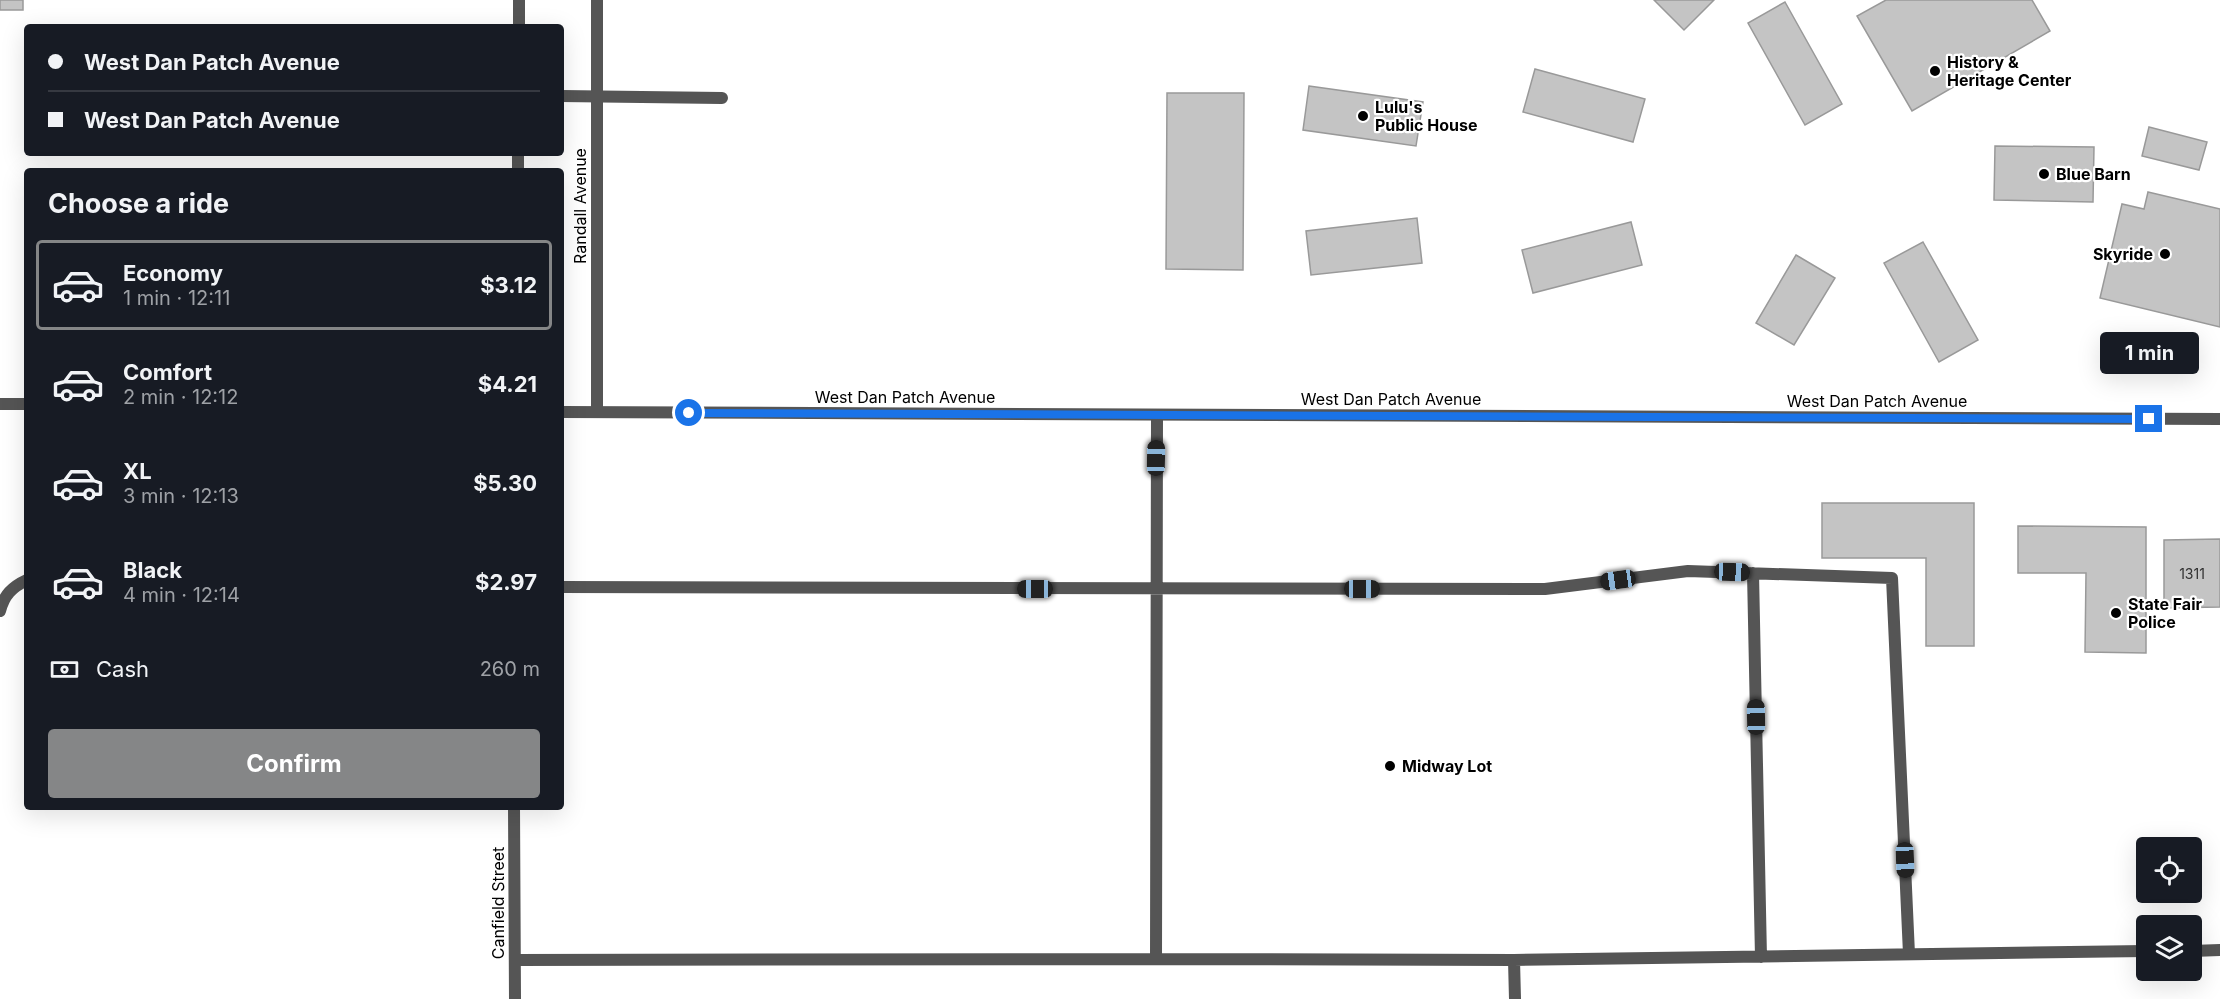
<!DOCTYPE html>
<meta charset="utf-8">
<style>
body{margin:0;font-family:Inter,sans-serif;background:#20242c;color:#f1f3f6;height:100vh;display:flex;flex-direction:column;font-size:22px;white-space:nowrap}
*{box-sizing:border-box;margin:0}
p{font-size:20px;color:#9ea1a6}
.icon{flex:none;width:33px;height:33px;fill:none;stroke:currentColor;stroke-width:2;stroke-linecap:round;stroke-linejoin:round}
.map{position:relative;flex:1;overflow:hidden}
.side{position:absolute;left:24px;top:168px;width:540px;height:642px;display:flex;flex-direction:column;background:#171b24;border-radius:6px;box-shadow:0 6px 24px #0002}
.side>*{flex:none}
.guide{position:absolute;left:24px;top:24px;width:540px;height:132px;border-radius:6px;box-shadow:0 6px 24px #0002;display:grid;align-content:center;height:132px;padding:0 24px;background:#171b24}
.tools{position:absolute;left:2136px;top:837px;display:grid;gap:12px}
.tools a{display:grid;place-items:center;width:66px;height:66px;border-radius:6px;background:#171b24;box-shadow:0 6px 24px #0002;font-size:30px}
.end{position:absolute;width:27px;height:27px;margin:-14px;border:8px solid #1a73e8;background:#fff;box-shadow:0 0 0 3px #fff}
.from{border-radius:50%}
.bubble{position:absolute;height:42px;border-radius:6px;background:#171b24;box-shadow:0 6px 24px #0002;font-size:20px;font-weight:700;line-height:42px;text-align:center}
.car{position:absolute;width:18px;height:36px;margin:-18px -9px;border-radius:8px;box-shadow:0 0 4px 2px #0007;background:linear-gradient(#222 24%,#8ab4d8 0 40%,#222 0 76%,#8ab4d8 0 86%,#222 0)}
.guide b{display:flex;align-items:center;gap:21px;height:57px;font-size:22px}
.guide b+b{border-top:2px solid #363941}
.guide i{width:15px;height:15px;background:#f1f3f6}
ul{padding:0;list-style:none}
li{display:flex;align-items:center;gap:18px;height:90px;margin:0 12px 9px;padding:0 12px;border:3px solid transparent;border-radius:6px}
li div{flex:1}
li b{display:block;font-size:22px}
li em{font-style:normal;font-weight:700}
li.current{border-color:#858687}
li>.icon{width:54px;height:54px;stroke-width:1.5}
h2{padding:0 24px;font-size:27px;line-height:72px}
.pay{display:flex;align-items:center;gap:15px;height:66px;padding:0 24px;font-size:22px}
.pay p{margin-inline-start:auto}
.action{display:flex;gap:12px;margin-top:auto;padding:12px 24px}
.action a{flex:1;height:69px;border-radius:6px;background:#858687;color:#fff;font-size:24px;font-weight:700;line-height:69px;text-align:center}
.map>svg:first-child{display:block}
.building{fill:#c4c4c4;stroke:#999;stroke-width:1.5}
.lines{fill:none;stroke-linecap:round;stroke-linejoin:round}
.lane{stroke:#555;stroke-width:12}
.street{stroke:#555;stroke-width:12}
.route{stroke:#1a73e8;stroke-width:8}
.poi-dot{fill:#000;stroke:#fff;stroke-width:2}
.labels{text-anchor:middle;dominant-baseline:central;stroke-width:4.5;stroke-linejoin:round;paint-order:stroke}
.number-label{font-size:14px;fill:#313131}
.poi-label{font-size:16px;font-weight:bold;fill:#000;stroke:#fff;text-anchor:start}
.street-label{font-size:16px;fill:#000;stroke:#fff}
</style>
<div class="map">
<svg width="2220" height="999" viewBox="0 0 2220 999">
<rect width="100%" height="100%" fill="#fff"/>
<!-- building -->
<path class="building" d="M0,0h23v10h-23z
M1654,0h60l-30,30z
M1886,0h146l18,31 -138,80 -55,-95z
M1785,2l57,102 -37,21 -57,-102z
M1535,69l110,30 -12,43 -110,-30z
M1309,86l114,16 -7,44 -113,-16z
M1167,93h77l-1,177 -77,-1z
M2149,127l58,15 -8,28 -57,-14z
M1995,146l99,1 -1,55 -99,-2z
M2148,192l72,17v118l-120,-29 22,-94 22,5z
M1417,218l5,45 -111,12 -5,-44z
M1631,222l11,43 -109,28 -11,-43z
M1923,242l55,98 -39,22 -55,-99z
M1796,255l39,23 -41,67 -38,-22z
M1822,503h152v143h-48v-88h-104z
M2018,526l128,1v126l-61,-1 1,-79h-68z
M2220,539v68l-56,1v-68z"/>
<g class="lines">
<!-- lane -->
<path class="lane" d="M561,96l161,2
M1157,415l-1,544 358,1
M1753,573l8,384
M561,587l984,2 143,-18 204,7 17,376
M0,611c4,-16 12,-24 27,-31
M2192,951l28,-1
M515,960l641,-1
M1515,999l-1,-39 632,-9"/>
<!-- street -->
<path class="street" d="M597,0v412
M519,27v-27
M518,171v-18
M0,404h27
M561,412l1659,7
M514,807l1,192"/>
</g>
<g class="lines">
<!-- route -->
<path class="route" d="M689,413l1460,6"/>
</g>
<!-- markers -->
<g class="poi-dot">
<circle cx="1935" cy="71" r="6"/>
<circle cx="1363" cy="116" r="6"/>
<circle cx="2044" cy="174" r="6"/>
<circle cx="2165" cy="254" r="6"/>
<circle cx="2116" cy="613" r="6"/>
<circle cx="1390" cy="766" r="6"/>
</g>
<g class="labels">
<!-- number labels -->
<g class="number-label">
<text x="2192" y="573">1311</text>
</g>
<!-- poi labels -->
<g class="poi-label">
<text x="1947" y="62">History &amp;<tspan x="1947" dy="18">Heritage Center</tspan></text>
<text x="1375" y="107">Lulu's<tspan x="1375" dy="18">Public House</tspan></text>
<text x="2056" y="174">Blue Barn</text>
<text x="2153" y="254" text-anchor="end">Skyride</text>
<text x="2128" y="604">State Fair<tspan x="2128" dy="18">Police</tspan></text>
<text x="1402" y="766">Midway Lot</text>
</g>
<!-- street labels -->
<g class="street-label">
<text transform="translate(580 206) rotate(-90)">Randall Avenue</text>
<text x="905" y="397">West Dan Patch Avenue</text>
<text x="1391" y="399">West Dan Patch Avenue</text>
<text x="1877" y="401">West Dan Patch Avenue</text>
<text transform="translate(498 903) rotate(-90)">Canfield Street</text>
</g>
</g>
</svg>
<div class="tools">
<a><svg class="icon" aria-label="locate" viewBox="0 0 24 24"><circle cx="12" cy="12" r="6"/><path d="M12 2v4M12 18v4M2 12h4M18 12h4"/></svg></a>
<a><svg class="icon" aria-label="layers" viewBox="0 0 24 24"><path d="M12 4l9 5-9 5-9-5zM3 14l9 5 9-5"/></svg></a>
</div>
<i class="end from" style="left:689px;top:413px"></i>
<i class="end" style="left:2149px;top:419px"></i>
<div class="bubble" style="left:2100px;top:332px;width:99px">1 min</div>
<i class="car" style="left:1156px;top:458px;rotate:1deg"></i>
<i class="car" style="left:1732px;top:572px;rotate:92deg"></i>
<i class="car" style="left:1618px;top:580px;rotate:262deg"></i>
<i class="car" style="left:1035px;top:589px;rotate:270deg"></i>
<i class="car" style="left:1362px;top:589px;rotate:90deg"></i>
<i class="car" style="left:1756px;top:717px;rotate:359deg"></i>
<i class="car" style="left:1905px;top:860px;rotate:178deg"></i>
<div class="guide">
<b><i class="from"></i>West Dan Patch Avenue</b>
<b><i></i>West Dan Patch Avenue</b>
</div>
<section class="side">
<h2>Choose a ride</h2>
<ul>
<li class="current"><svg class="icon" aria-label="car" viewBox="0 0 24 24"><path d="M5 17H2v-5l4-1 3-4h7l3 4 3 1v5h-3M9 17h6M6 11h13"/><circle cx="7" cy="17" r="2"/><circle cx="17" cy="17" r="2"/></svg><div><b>Economy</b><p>1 min · 12:11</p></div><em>$3.12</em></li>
<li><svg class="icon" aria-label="car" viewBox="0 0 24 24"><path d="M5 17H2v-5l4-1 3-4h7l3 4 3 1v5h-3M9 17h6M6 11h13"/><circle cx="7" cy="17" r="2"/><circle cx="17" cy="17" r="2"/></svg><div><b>Comfort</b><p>2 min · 12:12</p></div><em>$4.21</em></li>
<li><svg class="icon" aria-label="car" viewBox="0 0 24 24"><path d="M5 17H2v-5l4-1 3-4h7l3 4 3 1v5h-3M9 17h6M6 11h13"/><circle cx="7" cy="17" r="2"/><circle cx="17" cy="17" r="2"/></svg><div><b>XL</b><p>3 min · 12:13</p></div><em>$5.30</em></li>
<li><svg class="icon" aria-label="car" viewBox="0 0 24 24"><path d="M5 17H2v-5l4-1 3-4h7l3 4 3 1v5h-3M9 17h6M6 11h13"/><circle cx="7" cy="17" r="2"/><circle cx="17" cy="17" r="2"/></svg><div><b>Black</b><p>4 min · 12:14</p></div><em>$2.97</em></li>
</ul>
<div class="pay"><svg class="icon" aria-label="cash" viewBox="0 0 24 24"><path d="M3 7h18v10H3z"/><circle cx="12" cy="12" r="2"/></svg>Cash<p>260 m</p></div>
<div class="action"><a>Confirm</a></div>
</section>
</div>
